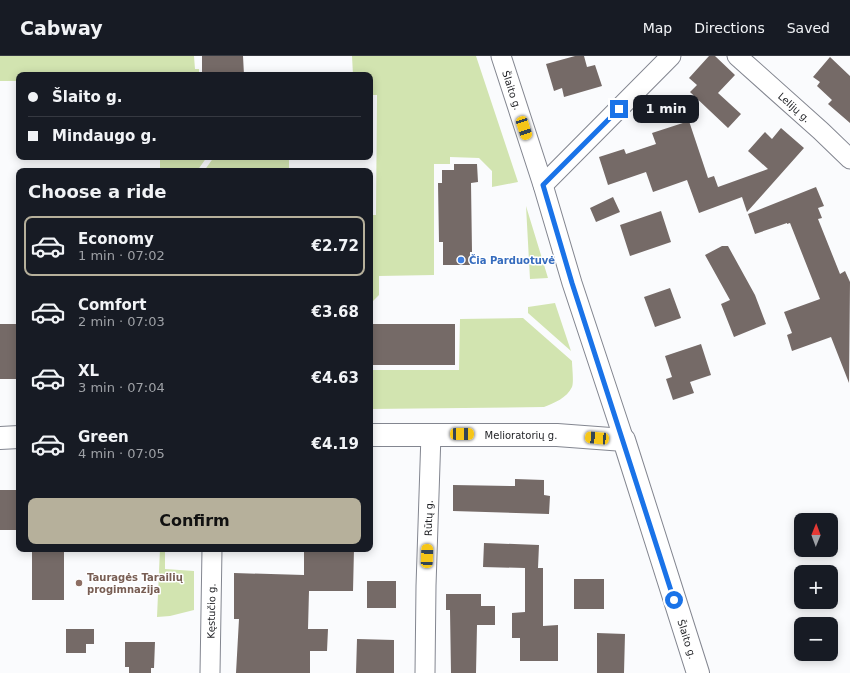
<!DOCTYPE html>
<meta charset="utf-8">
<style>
body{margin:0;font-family:"DejaVu Sans",sans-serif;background:#242831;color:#f1f3f6;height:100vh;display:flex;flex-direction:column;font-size:15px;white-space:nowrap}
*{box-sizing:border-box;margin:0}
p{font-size:13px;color:#9ea1a6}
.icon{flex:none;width:22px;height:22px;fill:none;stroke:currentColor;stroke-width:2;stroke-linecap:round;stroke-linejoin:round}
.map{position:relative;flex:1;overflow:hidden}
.drawer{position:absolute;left:16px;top:112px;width:357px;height:384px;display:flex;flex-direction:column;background:#171b24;border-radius:8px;box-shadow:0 2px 10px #0003}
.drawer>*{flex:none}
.guide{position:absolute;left:16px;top:16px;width:357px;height:88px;border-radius:8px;box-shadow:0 2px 10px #0003;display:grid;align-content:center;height:88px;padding:0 12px;background:#171b24}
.needle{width:26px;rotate:1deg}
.fabs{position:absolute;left:794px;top:457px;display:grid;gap:8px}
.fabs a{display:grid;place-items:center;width:44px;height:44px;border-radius:8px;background:#171b24;box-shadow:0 2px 10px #0003;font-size:20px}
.end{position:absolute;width:18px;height:18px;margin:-9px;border:5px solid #1a73e8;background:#fff;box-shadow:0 0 0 2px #fff}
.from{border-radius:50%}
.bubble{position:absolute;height:28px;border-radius:8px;background:#171b24;box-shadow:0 2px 10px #0003;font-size:13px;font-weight:800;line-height:28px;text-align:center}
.car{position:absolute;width:12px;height:24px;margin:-12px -6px;border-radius:5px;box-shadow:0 0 3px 1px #0007;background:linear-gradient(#f5c518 24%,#345 0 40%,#f5c518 0 76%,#345 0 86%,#f5c518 0)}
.guide b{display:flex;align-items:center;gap:14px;height:38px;font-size:15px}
.guide b+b{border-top:1px solid #363941}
.guide i{width:10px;height:10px;background:#f1f3f6}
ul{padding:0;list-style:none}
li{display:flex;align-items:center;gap:12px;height:60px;margin:0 8px 6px;padding:0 4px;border:2px solid transparent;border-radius:8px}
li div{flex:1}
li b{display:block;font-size:15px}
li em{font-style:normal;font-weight:800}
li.selected{border-color:#b6b09b}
li>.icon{width:36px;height:36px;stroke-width:1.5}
h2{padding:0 12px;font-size:18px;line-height:48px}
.cta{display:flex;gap:8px;margin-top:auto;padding:8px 12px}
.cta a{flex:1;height:46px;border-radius:8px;background:#b6b09b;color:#111;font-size:16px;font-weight:800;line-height:46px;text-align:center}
header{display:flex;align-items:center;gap:24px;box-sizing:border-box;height:56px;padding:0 20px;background:#171b24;border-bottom:1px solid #363941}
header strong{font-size:19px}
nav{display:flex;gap:22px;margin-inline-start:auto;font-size:14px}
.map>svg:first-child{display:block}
.green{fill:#d2e4b0}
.building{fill:#756a67}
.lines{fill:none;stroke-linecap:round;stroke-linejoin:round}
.street-casing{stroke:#838690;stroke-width:21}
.secondary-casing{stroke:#838690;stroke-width:24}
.street{stroke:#fff;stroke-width:19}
.secondary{stroke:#fff;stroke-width:22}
.route{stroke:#1a73e8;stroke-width:5}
.shop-dot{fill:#3f7fe0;stroke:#fff;stroke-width:1.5}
.education-dot{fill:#8d6e63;stroke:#fff;stroke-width:1.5}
.labels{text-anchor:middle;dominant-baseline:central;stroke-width:3;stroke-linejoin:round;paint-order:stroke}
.street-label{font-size:10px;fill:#1e1f23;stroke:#fff}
.shop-label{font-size:10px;font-weight:bold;fill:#366cbe;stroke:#fff;text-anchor:start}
.education-label{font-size:10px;font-weight:bold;fill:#785e54;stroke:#fff;text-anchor:start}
</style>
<header>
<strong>Cabway</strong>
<nav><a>Map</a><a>Directions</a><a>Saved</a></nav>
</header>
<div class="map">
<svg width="850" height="617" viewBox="0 0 850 617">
<rect width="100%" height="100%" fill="#fafbfd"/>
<!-- green -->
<path class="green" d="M0,0h194l1,13h4v6h-180v6h-19z
M352,0h124l42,126 -26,5v-16l-13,-13 -29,-1v7h-16v111l-55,1v19l-8,8h-1v-88h6l1,-120h-7v-20h-17z
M160,101h47l-10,14h-37z
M214,101h75v14h-85z
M526,150l22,72 -18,1z
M555,247l16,48 -43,-38v-6z
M523,262l49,43c0,6 2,21 0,26 -5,11 -18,16 -28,20l-174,2v-39h89l1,-51z
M160,493h5v20l29,2v39l-24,6 -13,1z"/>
<!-- building -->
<path class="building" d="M202,0h41l1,19h-42z
M575,0h9l3,11 8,-2 7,21 -38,11 -2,-9 -8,3 -8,-27z
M709,0h6l20,19 -17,18 23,21 -13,14 -38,-36 7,-7 -8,-7z
M830,1l20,19v47l-22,-19 4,-4 -15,-14 3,-4 -7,-5z
M689,65l19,57 6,-2 4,11 50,-18 -20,-18 17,-19 7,7 9,-11 23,20 -57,64 -5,-15 -43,16 -12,-33 -34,12 -7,-20 -38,13 -9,-28 25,-8 2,5 30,-10 -4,-11z
M454,108h23l1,18 -7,1 1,69h-2v13h-27v-23h-4l-1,-59h4v-13h12z
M816,131l8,19 -6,2 4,10 -4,1 22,55 5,-3 5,11 -1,101 -18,-46 -39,14 -5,-16 5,-2 -8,-21 36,-13 -30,-76 -3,1v-1l-32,11 -7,-20z
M613,141l7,15 -24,10 -6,-14z
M661,155l10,31 -41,14 -10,-31z
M722,190h6l27,49 11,29 -32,13 -13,-33 9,-4 -25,-45z
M670,232l11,30 -26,9 -11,-30z
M0,268h19v55h-19z
M370,268h85v41h-85z
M701,288l10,31 -21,7 4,11 -21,7 -7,-21 6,-2 -7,-21z
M515,423l29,1v15l6,1 -1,18 -96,-3v-26l62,1z
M0,434h19v40h-19z
M484,487l55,2 -1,23h5v58l15,-1v36h-38v-23h-8v-25l13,-1v-44l-42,-1z
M32,493h32v51h-32z
M304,493h50l-1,42h-44l-1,38h20l-1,22h-17v22h-74l3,-54h-5v-46l70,2z
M574,523h30v30h-30z
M367,525h29v27h-29z
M446,538h35v12h14v19h-18l-1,48h-25l-1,-63h-4z
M66,573h28v15h-8v9h-20z
M597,577l28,1 -1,39h-27z
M357,583l37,1v33h-38z
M125,586h30l-1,26h-3v5h-22v-6h-4z"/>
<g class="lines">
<!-- street casing -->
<g class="street-casing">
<g id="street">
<path id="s1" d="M501,0l42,129 29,98 52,157"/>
<path id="s2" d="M737,0l84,75 29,28"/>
<path d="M543,129l128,-129"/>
<path id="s3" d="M210,617l2,-124"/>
<path id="s4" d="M425,617l1,-87 5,-152"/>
</g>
</g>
<!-- secondary casing -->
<g class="secondary-casing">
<g id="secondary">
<path id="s5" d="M370,379h187l67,5 74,233"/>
<path d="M0,382l19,-1"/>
</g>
</g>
<!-- street -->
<use href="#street" class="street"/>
<!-- secondary -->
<use href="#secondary" class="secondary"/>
</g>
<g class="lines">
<!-- route -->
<path class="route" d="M619,53l-76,76 29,98 102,317"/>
</g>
<!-- markers -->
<circle class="shop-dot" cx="461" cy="204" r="4"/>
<circle class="education-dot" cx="79" cy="527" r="4"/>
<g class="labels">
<!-- street labels -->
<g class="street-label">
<text stroke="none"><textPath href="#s1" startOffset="36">Šlaito g.</textPath></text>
<text stroke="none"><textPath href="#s2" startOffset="77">Lelijų g.</textPath></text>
<text stroke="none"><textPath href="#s5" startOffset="151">Melioratorių g.</textPath></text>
<text stroke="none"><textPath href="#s4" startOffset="155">Rūtų g.</textPath></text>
<text stroke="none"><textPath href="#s3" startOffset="62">Kęstučio g.</textPath></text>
<text stroke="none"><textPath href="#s5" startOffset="463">Šlaito g.</textPath></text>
</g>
<!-- shop labels -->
<g class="shop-label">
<text x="469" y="204">Čia Parduotuvė</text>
</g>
<!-- education labels -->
<g class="education-label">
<text x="87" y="521">Tauragės Tarailių<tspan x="87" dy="12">progimnazija</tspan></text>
</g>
</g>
</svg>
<div class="fabs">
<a><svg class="needle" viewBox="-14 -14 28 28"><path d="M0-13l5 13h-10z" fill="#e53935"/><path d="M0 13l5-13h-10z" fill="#9ea1a6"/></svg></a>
<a>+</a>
<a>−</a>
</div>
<i class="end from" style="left:674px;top:544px"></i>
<i class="end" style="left:619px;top:53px"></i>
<div class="bubble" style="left:633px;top:39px;width:66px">1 min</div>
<i class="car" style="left:524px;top:72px;rotate:162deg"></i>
<i class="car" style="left:462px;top:378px;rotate:90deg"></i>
<i class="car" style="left:597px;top:382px;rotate:275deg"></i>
<i class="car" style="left:427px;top:500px;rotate:2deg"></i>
<div class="guide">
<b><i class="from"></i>Šlaito g.</b>
<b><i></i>Mindaugo g.</b>
</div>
<section class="drawer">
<h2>Choose a ride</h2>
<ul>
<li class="selected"><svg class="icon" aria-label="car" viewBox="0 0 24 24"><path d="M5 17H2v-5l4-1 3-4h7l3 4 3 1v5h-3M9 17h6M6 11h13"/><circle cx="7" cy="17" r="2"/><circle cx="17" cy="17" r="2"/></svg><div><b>Economy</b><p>1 min · 07:02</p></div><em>€2.72</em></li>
<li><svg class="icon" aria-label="car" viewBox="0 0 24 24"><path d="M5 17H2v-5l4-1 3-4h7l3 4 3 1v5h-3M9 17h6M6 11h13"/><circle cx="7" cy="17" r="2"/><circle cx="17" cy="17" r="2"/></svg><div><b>Comfort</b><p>2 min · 07:03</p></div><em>€3.68</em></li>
<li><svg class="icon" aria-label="car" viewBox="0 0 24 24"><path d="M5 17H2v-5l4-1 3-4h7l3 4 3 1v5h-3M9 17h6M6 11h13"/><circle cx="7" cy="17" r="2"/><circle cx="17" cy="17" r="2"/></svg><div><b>XL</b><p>3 min · 07:04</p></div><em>€4.63</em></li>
<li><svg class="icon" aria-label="car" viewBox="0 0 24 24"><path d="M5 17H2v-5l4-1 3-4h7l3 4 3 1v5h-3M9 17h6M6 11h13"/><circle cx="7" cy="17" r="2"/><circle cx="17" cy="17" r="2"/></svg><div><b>Green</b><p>4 min · 07:05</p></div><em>€4.19</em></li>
</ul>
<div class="cta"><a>Confirm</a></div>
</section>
</div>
